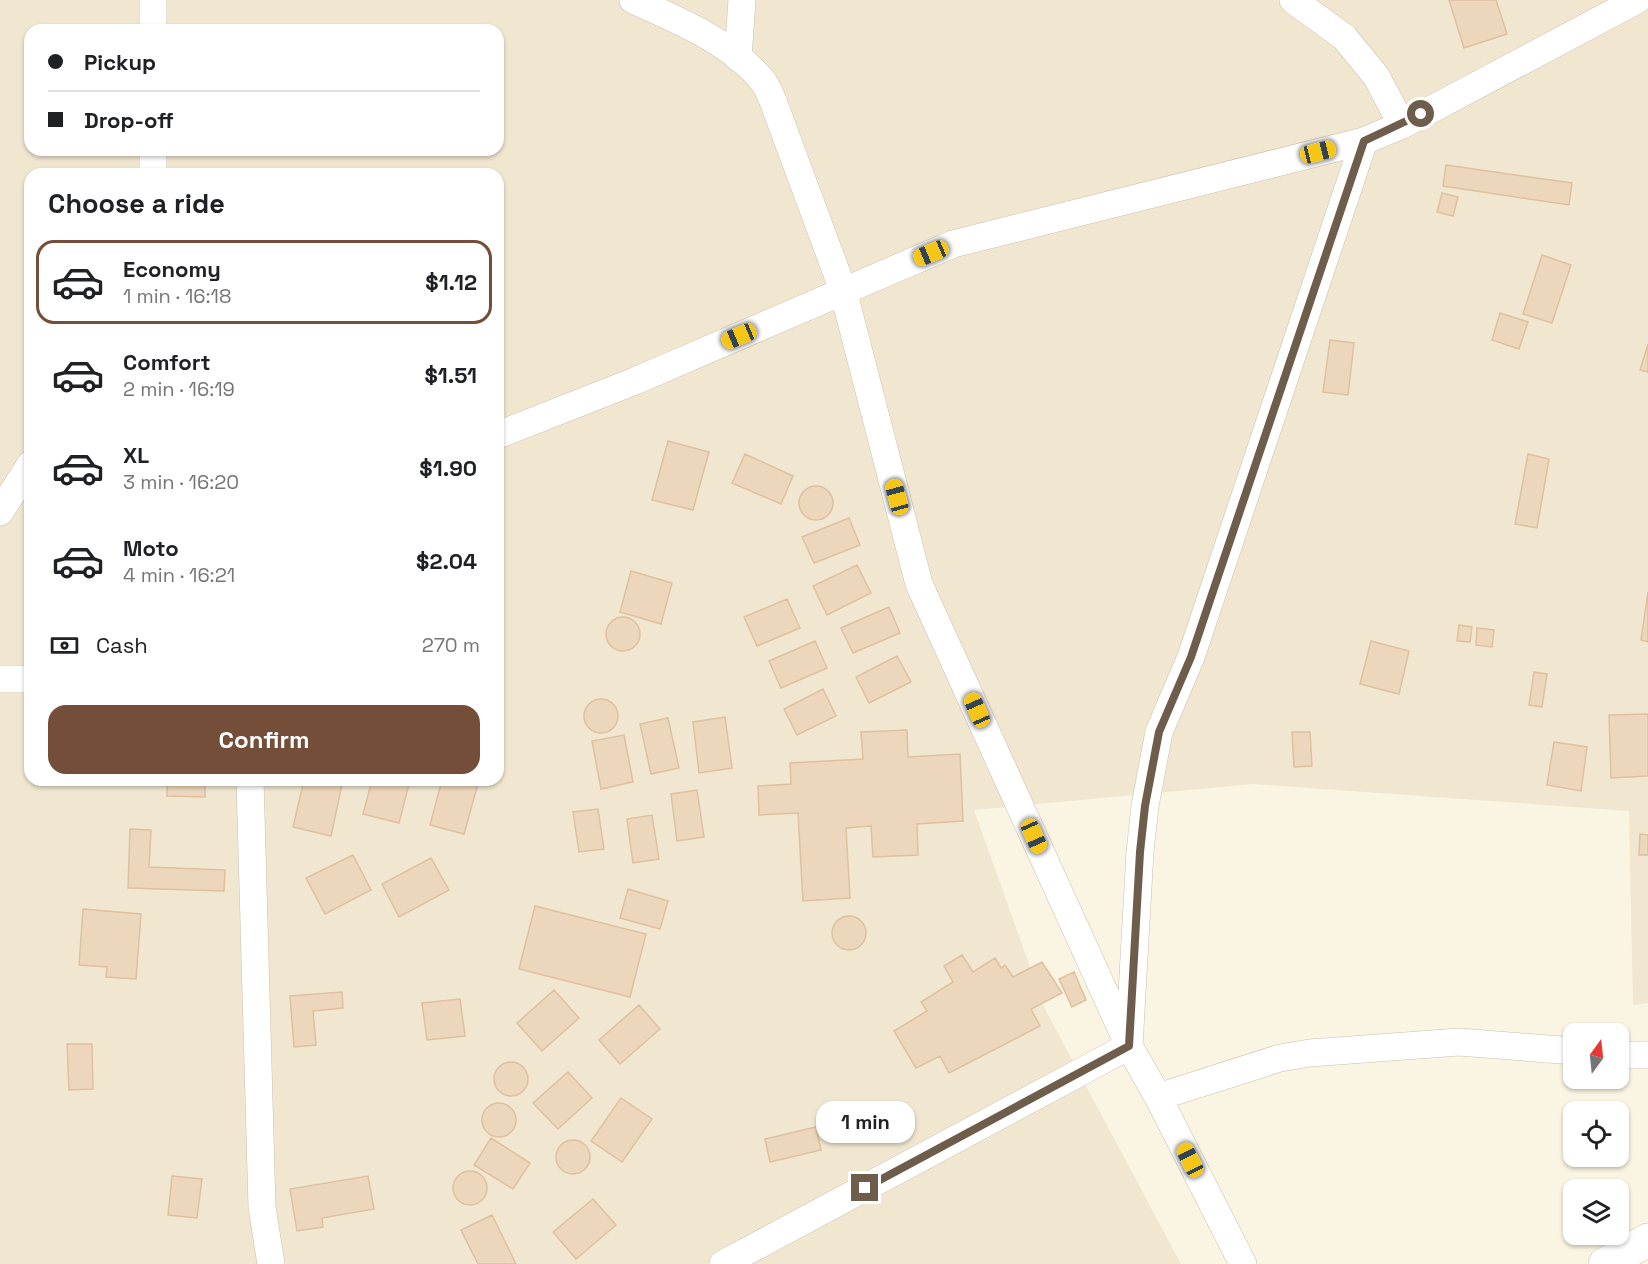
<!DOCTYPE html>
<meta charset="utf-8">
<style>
body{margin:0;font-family:"Space Grotesk",sans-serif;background:#f6f6f6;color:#202124;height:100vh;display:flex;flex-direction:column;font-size:22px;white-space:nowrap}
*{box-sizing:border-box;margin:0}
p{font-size:20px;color:#757577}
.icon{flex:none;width:33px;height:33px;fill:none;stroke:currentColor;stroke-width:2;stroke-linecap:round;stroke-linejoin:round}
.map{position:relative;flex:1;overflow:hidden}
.panel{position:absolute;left:24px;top:168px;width:480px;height:618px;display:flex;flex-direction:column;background:#fff;border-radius:18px;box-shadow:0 2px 4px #0004}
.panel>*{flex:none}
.banner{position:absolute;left:24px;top:24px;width:480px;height:132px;border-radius:18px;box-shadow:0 2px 4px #0004;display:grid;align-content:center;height:132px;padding:0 24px;background:#fff}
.needle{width:39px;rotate:15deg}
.buttons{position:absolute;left:1563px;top:1023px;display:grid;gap:12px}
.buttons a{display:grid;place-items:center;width:66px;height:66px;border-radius:12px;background:#fff;box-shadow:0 2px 4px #0004;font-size:30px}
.end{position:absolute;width:27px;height:27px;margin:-14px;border:8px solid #6f5d4b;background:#fff;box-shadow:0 0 0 3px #fff}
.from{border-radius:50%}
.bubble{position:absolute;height:42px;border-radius:18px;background:#fff;box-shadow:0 2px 4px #0004;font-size:20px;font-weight:700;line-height:42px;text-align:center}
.car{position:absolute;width:18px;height:36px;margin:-18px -9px;border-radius:8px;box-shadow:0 0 4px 2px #0007;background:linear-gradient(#f5c518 24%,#345 0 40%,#f5c518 0 76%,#345 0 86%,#f5c518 0)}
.banner b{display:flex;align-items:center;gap:21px;height:57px;font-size:22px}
.banner b+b{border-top:2px solid #e0e0e0}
.banner i{width:15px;height:15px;background:#202124}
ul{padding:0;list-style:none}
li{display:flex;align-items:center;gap:18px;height:84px;margin:0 12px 9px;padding:0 12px;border:3px solid transparent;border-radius:18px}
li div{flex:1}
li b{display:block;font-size:22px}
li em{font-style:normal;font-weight:700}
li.on{border-color:#744e38}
li>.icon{width:54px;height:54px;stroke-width:1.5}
h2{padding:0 24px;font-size:27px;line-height:72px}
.pay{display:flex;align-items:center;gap:15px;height:66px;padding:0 24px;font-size:22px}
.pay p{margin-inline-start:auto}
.primary-button{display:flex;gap:12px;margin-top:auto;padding:12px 24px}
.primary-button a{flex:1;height:69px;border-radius:18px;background:#744e38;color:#fff;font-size:24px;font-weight:700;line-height:69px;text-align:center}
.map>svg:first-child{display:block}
.residential{fill:#f1e7d1;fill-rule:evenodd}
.building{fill:#edd7bc;stroke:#dec09e;stroke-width:1.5}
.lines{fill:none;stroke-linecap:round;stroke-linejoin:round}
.minor-casing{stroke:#ccbfad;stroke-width:28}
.secondary-casing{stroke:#ccbea9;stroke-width:34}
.minor{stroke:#fff;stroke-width:27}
.secondary{stroke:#fff;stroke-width:33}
.route{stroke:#6f5d4b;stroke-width:8}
</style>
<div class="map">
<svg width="1648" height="1264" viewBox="0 0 1648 1264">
<rect width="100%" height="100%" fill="#faf4e2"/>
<!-- residential -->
<path class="residential" d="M0,0h1648v1003l-15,2 -4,-194 -376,-27 -279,26 71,199 136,255h-1181zM30,30h468v120h-468zM30,174h468v606h-468z"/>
<!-- building -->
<path class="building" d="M1449,0h47l11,34 -43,14z
M1446,165l126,18 -3,22 -126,-19z
M1442,193l16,4 -5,19 -16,-4z
M1542,255l29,10 -19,58 -29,-9z
M1500,313l28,9 -9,27 -27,-9z
M1330,340l24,3 -6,52 -25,-3z
M1648,344v28l-8,-2z
M668,441l41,11 -16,58 -41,-10z
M745,454l48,22 -12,28 -49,-21z
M1528,454l21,5 -12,69 -22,-4z
M799 503a17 17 0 1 1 34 0a17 17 0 1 1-34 0Z
M849,518l11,27 -46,18 -12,-26z
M857,565l14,28 -44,22 -14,-29z
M631,571l41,12 -11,41 -41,-12z
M1648,592v50l-7,-2z
M787,599l13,29 -43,18 -13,-29z
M889,607l11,26 -47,20 -12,-25z
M606 634a17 17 0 1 1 34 0a17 17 0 1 1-34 0Z
M1459,625l13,2 -2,15 -13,-1z
M1477,628l17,2 -2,17 -16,-2z
M815,641l12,27 -46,20 -12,-27z
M1371,641l38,10 -10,43 -39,-10z
M897,656l14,26 -42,21 -13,-26z
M1534,672l13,2 -5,33 -13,-2z
M823,689l13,27 -39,19 -13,-26z
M584 716a17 17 0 1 1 34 0a17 17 0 1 1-34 0Z
M1648,714v62l-37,2 -2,-63z
M725,717l7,51 -33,5 -6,-51z
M668,718l11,50 -28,6 -11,-50z
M907,730l1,27 52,-3 3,67 -46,3 1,31 -45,2 -2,-31 -25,2 4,70 -47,3 -5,-88 -39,2 -1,-29 33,-2 -1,-21 73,-4 -2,-27z
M1292,732h18l2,34 -18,1z
M624,735l9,47 -32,7 -9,-48z
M1554,742l33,5 -6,44 -34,-6z
M167,780h38v17l-38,-1z
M304,780h39l-12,56 -38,-9z
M372,780h38l-11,43 -36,-9z
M442,780h37l-15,54 -34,-9z
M697,790l7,47 -27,4 -6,-47z
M598,809l6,40 -25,3 -6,-40z
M652,815l7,44 -26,4 -6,-44z
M130,829l21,1 -2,37 76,3 -1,21 -96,-3z
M1640,834l8,1v20h-9z
M353,855l18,35 -46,24 -19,-36z
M431,858l18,32 -50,27 -17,-33z
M628,889l40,12 -8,28 -40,-11z
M535,906l111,28 -16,63 -111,-28z
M83,909l58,5 -5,65 -30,-2 1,-10 -28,-2z
M832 933a17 17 0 1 1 34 0a17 17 0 1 1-34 0Z
M962,955l11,17 22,-14 6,10 4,-3 8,12 29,-15 20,31 -31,16 9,17 -91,47 -9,-17 -24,12 -22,-37 33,-20 -6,-9 32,-20 -9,-16z
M1074,972l12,28 -14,7 -13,-28z
M554,990l25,28 -37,33 -25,-28z
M342,992l1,16 -30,3 3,34 -22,2 -4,-51z
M460,999l5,37 -38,4 -5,-37z
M639,1005l21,24 -40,35 -21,-24z
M67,1044h25l1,45 -24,1z
M494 1079a17 17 0 1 1 34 0a17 17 0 1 1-34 0Z
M568,1072l24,26 -34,31 -25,-26z
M621,1098l31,21 -30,43 -31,-21z
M482 1120a17 17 0 1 1 34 0a17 17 0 1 1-34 0Z
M816,1127l5,23 -51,12 -5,-23z
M491,1138l39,25 -17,26 -39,-24z
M556 1157a17 17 0 1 1 34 0a17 17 0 1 1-34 0Z
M453 1188a17 17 0 1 1 34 0a17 17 0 1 1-34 0Z
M172,1176l30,3 -5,39 -29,-3z
M368,1176l6,33 -52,9 1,9 -26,4 -7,-42z
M593,1199l23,26 -40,34 -23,-27z
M492,1215l24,49h-38l-17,-34z"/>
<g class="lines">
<!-- minor casing -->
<g class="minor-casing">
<path id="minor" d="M153,0v30
M633,0c45,20 96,41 129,80 5,6 8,14 11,21l70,189 76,294 210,462 29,51 85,167
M1293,0l51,37 32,39 26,49
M738,58l4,-58
M153,150v24
M498,435l137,-54 318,-137 411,-103 38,-16 235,-125
M0,512l30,-47
M0,679h30
M250,780l12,427 9,57
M1618,1055h30
M1158,1097l122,-39 30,-5 149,-11 115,9
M723,1264l406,-218 11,-194 5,-46 14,-74 32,-75 173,-516"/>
</g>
<!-- secondary casing -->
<g class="secondary-casing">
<path id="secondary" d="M1605,1264l43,-24"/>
</g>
<!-- minor -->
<use href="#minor" class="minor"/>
<!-- secondary -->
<use href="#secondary" class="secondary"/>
</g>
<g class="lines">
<!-- route -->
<path class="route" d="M865,1188l264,-142 11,-194 5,-46 14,-74 32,-75 173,-516 57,-27"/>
</g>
</svg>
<div class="buttons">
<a><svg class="needle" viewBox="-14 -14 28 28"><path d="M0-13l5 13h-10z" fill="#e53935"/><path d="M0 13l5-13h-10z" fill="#757577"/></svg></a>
<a><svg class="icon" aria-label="locate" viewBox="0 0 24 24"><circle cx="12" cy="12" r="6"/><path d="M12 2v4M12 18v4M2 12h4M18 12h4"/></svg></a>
<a><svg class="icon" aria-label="layers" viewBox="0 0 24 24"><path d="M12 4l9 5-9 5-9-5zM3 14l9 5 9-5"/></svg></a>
</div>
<i class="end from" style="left:1421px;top:114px"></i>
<i class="end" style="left:865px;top:1188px"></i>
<div class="bubble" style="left:816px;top:1101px;width:99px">1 min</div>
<i class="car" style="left:1318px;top:152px;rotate:76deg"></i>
<i class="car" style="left:931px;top:253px;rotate:247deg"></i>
<i class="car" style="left:739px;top:336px;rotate:247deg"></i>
<i class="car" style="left:897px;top:497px;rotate:345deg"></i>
<i class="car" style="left:977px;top:710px;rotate:336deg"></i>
<i class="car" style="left:1034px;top:836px;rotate:156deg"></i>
<i class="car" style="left:1190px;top:1160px;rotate:333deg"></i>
<div class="banner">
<b><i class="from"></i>Pickup</b>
<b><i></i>Drop-off</b>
</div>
<section class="panel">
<h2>Choose a ride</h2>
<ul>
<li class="on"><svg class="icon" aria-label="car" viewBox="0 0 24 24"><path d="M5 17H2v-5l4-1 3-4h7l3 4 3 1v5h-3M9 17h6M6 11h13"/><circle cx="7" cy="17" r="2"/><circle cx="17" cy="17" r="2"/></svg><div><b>Economy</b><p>1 min · 16:18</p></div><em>$1.12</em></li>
<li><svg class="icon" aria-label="car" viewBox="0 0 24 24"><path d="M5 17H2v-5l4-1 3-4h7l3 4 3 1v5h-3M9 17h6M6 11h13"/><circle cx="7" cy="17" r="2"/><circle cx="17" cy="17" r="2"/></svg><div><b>Comfort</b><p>2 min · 16:19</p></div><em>$1.51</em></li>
<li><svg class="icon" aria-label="car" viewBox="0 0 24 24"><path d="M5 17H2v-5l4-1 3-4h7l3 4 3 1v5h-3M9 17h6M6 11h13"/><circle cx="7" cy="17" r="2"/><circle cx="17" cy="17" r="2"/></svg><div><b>XL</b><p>3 min · 16:20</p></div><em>$1.90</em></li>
<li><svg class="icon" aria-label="car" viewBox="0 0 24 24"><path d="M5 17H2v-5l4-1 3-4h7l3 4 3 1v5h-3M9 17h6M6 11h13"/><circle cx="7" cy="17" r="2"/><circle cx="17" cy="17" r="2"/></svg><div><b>Moto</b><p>4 min · 16:21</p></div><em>$2.04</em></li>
</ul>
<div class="pay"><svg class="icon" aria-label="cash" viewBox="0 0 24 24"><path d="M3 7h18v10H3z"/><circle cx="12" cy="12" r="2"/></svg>Cash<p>270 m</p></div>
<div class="primary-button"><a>Confirm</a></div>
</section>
</div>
